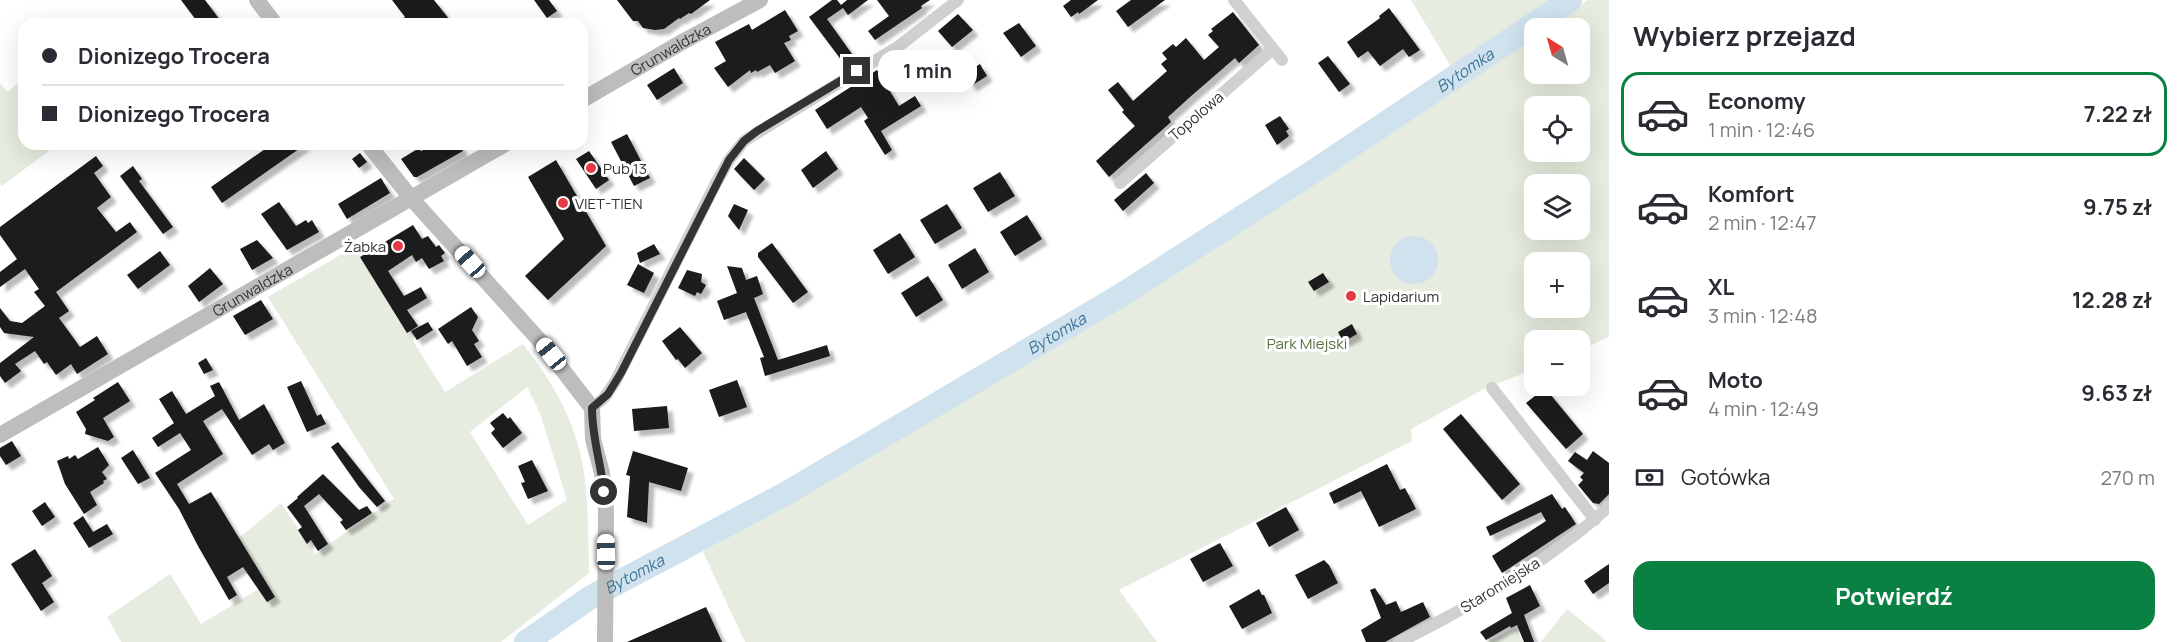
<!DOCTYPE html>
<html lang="pl">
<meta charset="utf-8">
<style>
body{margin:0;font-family:Manrope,sans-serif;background:#f2f2f3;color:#2b2b33;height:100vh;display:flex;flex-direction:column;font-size:22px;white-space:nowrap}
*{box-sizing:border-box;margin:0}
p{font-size:20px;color:#7c7c81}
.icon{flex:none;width:33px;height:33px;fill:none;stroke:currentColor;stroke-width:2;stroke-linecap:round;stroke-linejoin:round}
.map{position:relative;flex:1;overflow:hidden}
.sheet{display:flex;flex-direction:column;background:#fff;width:570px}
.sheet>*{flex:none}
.guide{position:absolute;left:18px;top:18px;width:570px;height:132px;border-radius:18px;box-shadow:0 6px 24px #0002;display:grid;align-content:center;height:132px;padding:0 24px;background:#fff}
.needle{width:39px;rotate:323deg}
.buttons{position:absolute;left:1524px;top:18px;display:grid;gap:12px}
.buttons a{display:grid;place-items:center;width:66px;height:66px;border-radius:12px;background:#fff;box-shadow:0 6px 24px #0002;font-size:30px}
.end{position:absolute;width:27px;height:27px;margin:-14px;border:8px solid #333;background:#fff;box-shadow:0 0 0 3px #fff}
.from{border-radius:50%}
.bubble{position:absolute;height:42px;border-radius:18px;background:#fff;box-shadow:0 6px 24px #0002;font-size:20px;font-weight:700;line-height:42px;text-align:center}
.car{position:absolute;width:18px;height:36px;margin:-18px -9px;border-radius:8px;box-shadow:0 0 4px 2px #0007;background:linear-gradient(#fff 24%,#345 0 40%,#fff 0 76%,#345 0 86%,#fff 0)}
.guide b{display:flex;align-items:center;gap:21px;height:57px;font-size:22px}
.guide b+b{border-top:2px solid #e1e1e2}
.guide i{width:15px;height:15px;background:#2b2b33}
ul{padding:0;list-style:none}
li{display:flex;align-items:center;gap:18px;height:84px;margin:0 12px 9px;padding:0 12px;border:3px solid transparent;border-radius:18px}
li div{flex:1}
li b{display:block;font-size:22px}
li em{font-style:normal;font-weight:700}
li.current{border-color:#0b8043}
li>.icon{width:54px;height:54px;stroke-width:1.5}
h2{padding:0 24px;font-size:27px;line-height:72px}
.pay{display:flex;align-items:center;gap:15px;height:66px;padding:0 24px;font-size:22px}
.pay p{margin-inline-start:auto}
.button{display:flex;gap:12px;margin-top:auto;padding:12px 24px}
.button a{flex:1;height:69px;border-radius:18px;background:#0b8043;color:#fff;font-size:24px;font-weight:700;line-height:69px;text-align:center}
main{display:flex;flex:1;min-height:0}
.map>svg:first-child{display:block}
.green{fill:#e6ecdf;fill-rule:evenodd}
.water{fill:#cfe2ee}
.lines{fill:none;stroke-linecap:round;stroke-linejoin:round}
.river{stroke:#cfe2ee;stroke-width:24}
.building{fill:#1a1a1a;filter:url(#shadow)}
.street{stroke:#d0d0d0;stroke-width:12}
.secondary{stroke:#bdbdbd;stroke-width:16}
.route{stroke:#333;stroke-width:8}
.poi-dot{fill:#e63946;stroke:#fff;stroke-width:2}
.labels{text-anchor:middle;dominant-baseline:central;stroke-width:6;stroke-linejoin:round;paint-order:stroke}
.street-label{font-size:15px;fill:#333;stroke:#fff}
.poi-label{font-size:15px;fill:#333;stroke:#fff;text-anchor:start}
.park-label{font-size:15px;fill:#56703f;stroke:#fff}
.water-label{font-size:16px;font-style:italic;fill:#3f7597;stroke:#fff}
</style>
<main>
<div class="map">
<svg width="1609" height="642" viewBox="0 0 1609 642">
<defs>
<filter id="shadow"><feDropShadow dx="5.5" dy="5.5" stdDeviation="1.5" flood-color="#0004"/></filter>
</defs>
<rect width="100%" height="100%" fill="#fff"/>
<!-- green -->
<path class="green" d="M1411,0h147l-105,70z
M1588,0h21v337l-29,13v-10h-46v29l-52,21 -71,39 1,12 -293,149 38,52h-412l-42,-90 454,-271 377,-246v39h46v-46h-36zM1534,106h46v46h-46zM1534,184h46v46h-46zM1534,262h46v46h-46z
M24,79v65h20l5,7 -47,35 -2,-3v-100l7,9z
M354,247l91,145 78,-48c28,35 53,78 60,123 6,35 5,71 6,106l-88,69h-380l-14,-25 63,-43 31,50 66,-40 -28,-46 42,-35 34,51 79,-55 -126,-202zM527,387l13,26 27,87 -39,25 -58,-93z
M1567,609l35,28 4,5h-65z
M1516,627l7,15h-35z"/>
<!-- water -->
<path class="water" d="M1390 260a24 24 0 1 1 48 0a24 24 0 1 1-48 0Z"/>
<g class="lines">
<!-- river -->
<path class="river" id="s1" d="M526,642l65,-45 194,-103 338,-200 188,-121 259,-173"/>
</g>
<!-- building -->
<path class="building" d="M181,0h24l18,24h-24z
M392,0h42l19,24h-57l9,-7z
M534,0h15l8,11 -10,7z
M617,0h93l-19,14 -2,-1 -9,6 -1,-1 -15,11 -9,1 -12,-2 -5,-7h-5z
M832,0h5l4,5 6,-5h21l-20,15 -5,-7 -16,11 25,35 -10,7 -33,-44z
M877,0h53l-9,6 1,2 -47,32 -7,-9 21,-15z
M1071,0h27l-19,14 -1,-2 -7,5 -8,-11z
M1131,0h34l-37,27 -12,-16z
M1389,8l31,42 -11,7 -6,-8 -23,17 -12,-15 -10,7 -11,-16 33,-24 -1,-2z
M785,10l13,21 -9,5 2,4 -7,3 11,18 -20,12 -5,-8 -13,7 -1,-2 -5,3 -1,-3 -22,17 -14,-19 12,-7 -11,-19 34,-18 3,6z
M1233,12l26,33 -20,18 -4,-5 -45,39 -22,20 3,5 -62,55 -13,-16 39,-35 -13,-14 2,-2 -16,-20 10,-8 15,19 34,-30 -6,-7 6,-5 -5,-6 11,-9 3,3 10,-9 18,22 15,-13 -11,-12 5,-4 -2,-2z
M958,14l15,16 -21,17 -14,-16z
M1019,23l17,23 -15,11 -18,-24z
M959,52l13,17 8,-5 7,12 -16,10 -18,-30z
M1328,56l22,28 -11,8 -21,-29z
M674,68l9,15 -26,17 -10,-15z
M877,70l22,36 16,-10 6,10 -40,25 11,19 -7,5 -21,-34 4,-3 -7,-11 -34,22 -12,-19z
M1280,116l9,13 -3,2 3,5 -12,9 -12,-20z
M627,134l23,44 -16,8 -23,-44z
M272,144h34l-84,59 -11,-16z
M447,144h12l4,7 -46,26h-3l-13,-18 18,-11 2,3 6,-3 10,2z
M589,151l20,29 -13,9 -20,-30z
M826,151l12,18 -25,19 -12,-18z
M360,153l7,9 -8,6 -7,-9z
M96,156l7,10 -9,7 17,24 -14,11 19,24 14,-10 7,10 -81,60 13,19 -10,7 21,29 17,-11 11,18 -31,20 -6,-10 -15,11 -9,-13 -3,2 -9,-13 -20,13 6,7 -16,12 -5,-7v-13l34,-26 -30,-4 -4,-6v-19l10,13 12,2 23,-17 -11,-14 5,-3 -14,-20 -25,18v-15l17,-13 -17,-24v-8z
M744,158l21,21 -11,11 -20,-21z
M556,160l50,86 -58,54 -23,-24 39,-37 -36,-62z
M133,166l9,13 -3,2 34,46 -10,7 -43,-58z
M1000,172l15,24 -27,16 -15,-24z
M1146,173l8,10 -31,28 -9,-11z
M381,178l9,15 -43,26 -9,-15z
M279,202l17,24 10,-6 2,3 4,-3 7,12 -32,18 -26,-36z
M734,204l14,6 -9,20 -11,-14z
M947,204l15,24 -27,16 -15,-24z
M1027,215l15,24 -27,17 -15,-24z
M413,225l9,14 6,-3 8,11 3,-2 6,8 -4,3 3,5 -15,8 -7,-11 -6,4 -4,-7 -24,16 16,25 17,-9 6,11 -20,12 11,16 -11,7 -47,-76z
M900,233l15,24 -27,17 -15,-24z
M257,240l16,18 -21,12 -12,-21z
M772,243l36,49 -15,11 -35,-46v-4z
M654,244l6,10 -20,9 -3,-10z
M975,248l14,24 -27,17 -14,-24z
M160,251l10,14 -32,24 -11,-14z
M638,264l16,9 -10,20 -17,-8z
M727,266l15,2 4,12 11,-4 6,18 -9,4 24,62 49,-15 3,11 -65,20 -5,-18 4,-1 -18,-45 -22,8 -7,-19 20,-8z
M210,268l13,16 -24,18 -11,-16z
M687,270l15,4 -1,8 5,3 -5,9 -4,-2 -2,4 -17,-8z
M1323,273l6,9 -15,9 -6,-9z
M928,276l15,24 -27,17 -15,-24z
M261,300l12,19 -28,16 -12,-19z
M471,307l7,10 -6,13 7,11 -5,3 8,13 -15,9 -15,-25 -4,3 -10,-15z
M428,322l5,8 -16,10 -6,-9z
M1352,324l5,10 -14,8 -5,-10z
M680,327l22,26 -17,15 -7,-9 -2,1 -14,-19z
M206,358l7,12 -9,4 -6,-11z
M737,380l10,27 -28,10 -10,-27z
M301,381l16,35 4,-2 5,10 -19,8 -20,-45z
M118,382l12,19 -27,17 11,19 -6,4 -23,-7 1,-5 -10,-17 19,-12 -2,-2z
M219,382l20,38 25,-16 21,39 -12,7 -4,-6 -17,11 -30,-46 -19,12 20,33 -46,30 12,20 22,-12 64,105 -8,5 -24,-35 -16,10 10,18 -8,5 -31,-54 -19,-37 -24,-36 36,-23 -11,-17 -22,14 -6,-9 22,-15 -15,-24 13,-8 14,23 29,-18 -5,-10z
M1545,388l38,46 -17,15 -40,-46z
M667,406l2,22 -35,3 -2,-22z
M503,413l5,6 2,-2 12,16 -19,15 -12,-15 4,-4 -5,-6z
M1461,414l59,70 -18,16 -59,-71z
M12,441l9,15 -15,9 -6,-9v-8z
M338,442l47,59 -8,6 -18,-20 -28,-40z
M98,447l11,18 -7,7 5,7 -4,2 1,2 -14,9 7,13 -13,9 -19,-30 -8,-23 11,-5 1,3 6,-4 3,4z
M133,450l17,28 -12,6 -17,-26z
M633,451l55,17 -7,23 -32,-9 -2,41 -20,-6 3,-41 -4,-1z
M1593,451l16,12v31l-10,10 -6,-1 -15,-18 5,-5 -3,-3 4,-4 -16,-12 7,-9 12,8z
M532,460l16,31 -20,8 -7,-16 4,-1 -7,-16z
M1387,464l13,26 5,-2 11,21 -37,18 -18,-36 -27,13 -5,-11z
M323,474l36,36 8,-4 5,7 -26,17 -6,-8 3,-2 -24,-26 -15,12 24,38 -10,7 -7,-11 -4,4 -9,-14 4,-3 -15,-20 11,-9 -1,-1z
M1552,494l10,15 3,-2 11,17 -74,49 -10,-17 54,-35 -5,-9 -51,24 -4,-9z
M45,502l10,15 -13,9 -10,-15z
M1286,507l13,23 -30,17 -13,-24z
M83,516l10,16 14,-8 6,10 -24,14 -16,-25z
M1220,543l13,23 -30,16 -13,-23z
M35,549l17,27 -10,7 12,19 -13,9 -30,-47z
M1324,560l5,5 9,18 -30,16 -13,-24z
M1609,564v19l-16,11 -9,-13z
M1530,585l10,21 -16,9 10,27h-10l-7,-17 -6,3 -1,-2 -24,14 -6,-8 32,-19 -6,-15z
M1375,588l11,17 10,-4 5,11 22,-10 7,15 -45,25h-19l-5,-12 20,-12 -11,-28z
M1259,589l3,6h2l8,18 -30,16 -13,-23z
M706,607l16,35h-95z"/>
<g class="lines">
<!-- street -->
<path class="street" d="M1234,0l48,60
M1120,183l153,-134
M1492,388l103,132
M592,408l12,-10 11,-16 101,-199 13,-23 15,-19 155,-95 59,-46
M1399,642c50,-24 99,-53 145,-84 23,-17 45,-32 65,-52"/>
<!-- secondary -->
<g class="secondary">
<path d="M257,0l18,24"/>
<path id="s2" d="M582,100l102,-59 76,-41"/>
<path d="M368,144l43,54 130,144 51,66 1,31 9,34 4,37 -1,132"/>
<path id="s3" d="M0,435l505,-291"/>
</g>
</g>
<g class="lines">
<!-- route -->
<path class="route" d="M604,492c-3,-29 -12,-54 -12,-84l16,-14 13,-21 108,-213 15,-19 13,-10 100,-60"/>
</g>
<!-- markers -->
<g class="poi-dot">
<circle cx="591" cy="168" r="6"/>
<circle cx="563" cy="203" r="6"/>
<circle cx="398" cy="246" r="6"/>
<circle cx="1351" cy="296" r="6"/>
</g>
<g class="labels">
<!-- street labels -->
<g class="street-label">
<text stroke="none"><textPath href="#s2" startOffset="102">Grunwaldzka</textPath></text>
<text transform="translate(1196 116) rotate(-41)">Topolowa</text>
<text stroke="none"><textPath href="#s3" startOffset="291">Grunwaldzka</textPath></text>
<text transform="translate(1500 585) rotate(-32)">Staromiejska</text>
</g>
<!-- poi labels -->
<g class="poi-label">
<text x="603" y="168">Pub 13</text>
<text x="575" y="203">VIET-TIEN</text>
<text x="386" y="246" text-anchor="end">Żabka</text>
<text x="1363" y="296">Lapidarium</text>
</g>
<!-- park labels -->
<g class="park-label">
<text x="1307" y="343">Park Miejski</text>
</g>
<!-- water labels -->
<g class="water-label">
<text stroke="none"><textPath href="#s1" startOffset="1100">Bytomka</textPath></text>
<text stroke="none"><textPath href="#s1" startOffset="614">Bytomka</textPath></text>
<text stroke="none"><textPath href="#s1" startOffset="128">Bytomka</textPath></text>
</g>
</g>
</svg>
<div class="buttons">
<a><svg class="needle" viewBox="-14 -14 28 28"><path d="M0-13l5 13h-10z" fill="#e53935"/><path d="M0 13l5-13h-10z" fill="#7c7c81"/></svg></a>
<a><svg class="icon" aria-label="locate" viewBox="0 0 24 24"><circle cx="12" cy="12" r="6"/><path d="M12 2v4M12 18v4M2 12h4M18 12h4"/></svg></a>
<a><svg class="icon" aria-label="layers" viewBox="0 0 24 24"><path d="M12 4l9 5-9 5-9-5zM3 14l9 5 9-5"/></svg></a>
<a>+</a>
<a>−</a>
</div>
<i class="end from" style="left:604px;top:492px"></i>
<i class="end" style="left:857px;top:71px"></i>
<div class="bubble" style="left:878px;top:50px;width:99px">1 min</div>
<i class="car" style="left:470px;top:262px;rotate:318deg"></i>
<i class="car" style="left:551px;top:354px;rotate:321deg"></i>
<i class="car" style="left:606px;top:552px;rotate:359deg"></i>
<div class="guide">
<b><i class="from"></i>Dionizego Trocera</b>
<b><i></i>Dionizego Trocera</b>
</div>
</div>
<section class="sheet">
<h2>Wybierz przejazd</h2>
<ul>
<li class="current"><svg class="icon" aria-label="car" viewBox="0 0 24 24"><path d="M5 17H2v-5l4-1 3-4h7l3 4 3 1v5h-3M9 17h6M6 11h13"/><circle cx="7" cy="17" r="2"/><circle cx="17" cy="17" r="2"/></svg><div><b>Economy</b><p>1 min · 12:46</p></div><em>7.22 zł</em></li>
<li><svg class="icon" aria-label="car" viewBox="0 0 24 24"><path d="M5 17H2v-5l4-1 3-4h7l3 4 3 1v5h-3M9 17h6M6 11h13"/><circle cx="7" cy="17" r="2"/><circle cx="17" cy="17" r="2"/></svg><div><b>Komfort</b><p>2 min · 12:47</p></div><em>9.75 zł</em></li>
<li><svg class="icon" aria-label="car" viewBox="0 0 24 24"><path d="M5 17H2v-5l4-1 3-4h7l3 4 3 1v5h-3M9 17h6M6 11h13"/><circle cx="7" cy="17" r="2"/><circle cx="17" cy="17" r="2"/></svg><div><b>XL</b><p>3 min · 12:48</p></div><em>12.28 zł</em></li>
<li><svg class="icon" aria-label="car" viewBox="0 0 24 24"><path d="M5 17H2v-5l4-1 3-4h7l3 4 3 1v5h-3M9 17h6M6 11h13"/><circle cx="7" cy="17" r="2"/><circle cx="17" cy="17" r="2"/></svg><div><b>Moto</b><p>4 min · 12:49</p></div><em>9.63 zł</em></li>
</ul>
<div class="pay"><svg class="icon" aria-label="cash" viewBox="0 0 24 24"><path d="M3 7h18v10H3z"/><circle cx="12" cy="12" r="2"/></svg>Gotówka<p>270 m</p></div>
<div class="button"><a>Potwierdź</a></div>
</section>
</main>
